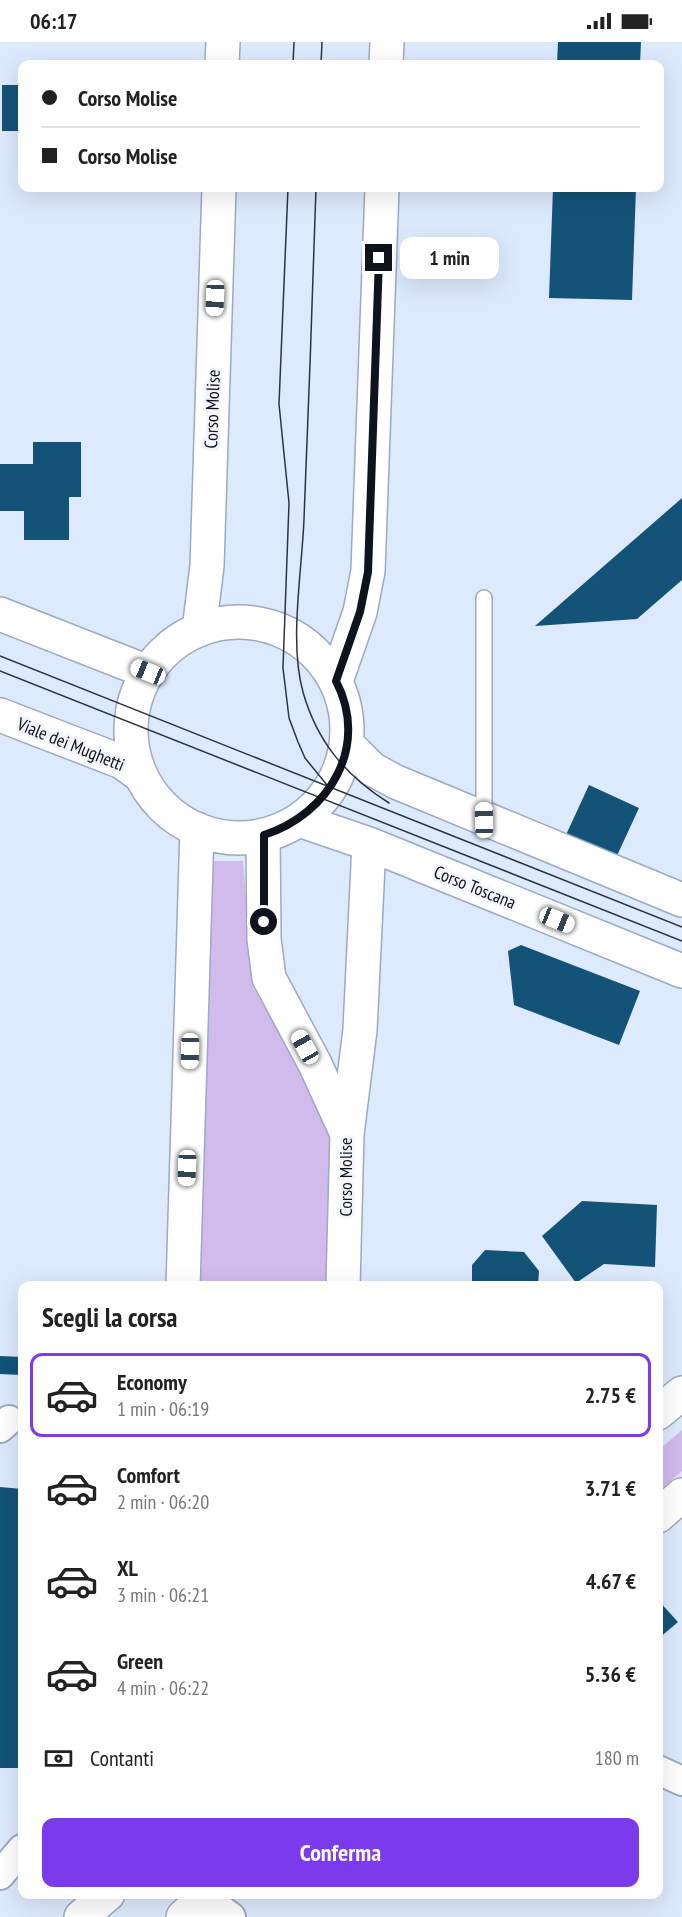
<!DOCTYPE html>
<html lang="it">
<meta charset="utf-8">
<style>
body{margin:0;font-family:"PT Sans Narrow",sans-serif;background:#f2f2f2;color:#222;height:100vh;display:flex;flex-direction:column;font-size:22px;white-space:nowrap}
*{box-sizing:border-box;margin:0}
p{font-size:20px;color:#767676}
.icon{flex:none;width:33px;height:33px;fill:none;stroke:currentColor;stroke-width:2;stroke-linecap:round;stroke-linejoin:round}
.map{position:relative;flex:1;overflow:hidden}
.side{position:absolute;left:18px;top:1239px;width:645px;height:618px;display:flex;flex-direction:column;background:#fff;border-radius:12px;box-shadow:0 6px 24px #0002}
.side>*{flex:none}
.banner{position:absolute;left:18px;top:18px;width:646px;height:132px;border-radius:12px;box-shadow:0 6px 24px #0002;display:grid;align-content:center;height:132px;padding:0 24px;background:#fff}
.end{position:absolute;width:27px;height:27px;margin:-14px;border:8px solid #0e131c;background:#fff;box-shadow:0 0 0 3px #fff}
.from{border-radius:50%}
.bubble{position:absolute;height:42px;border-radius:12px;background:#fff;box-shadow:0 6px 24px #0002;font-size:20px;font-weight:600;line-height:42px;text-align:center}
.car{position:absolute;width:18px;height:36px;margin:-18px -9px;border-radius:8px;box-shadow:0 0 4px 2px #0007;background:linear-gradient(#fff 24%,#345 0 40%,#fff 0 76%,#345 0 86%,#fff 0)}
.banner b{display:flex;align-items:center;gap:21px;height:57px;font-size:22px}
.banner b+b{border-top:2px solid #e0e0e0}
.banner i{width:15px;height:15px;background:#222}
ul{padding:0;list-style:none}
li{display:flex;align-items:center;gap:18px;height:84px;margin:0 12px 9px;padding:0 12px;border:3px solid transparent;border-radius:12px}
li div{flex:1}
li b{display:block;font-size:22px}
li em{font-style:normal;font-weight:600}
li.on{border-color:#7c3aed}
li>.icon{width:54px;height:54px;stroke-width:1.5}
h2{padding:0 24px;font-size:27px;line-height:72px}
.pay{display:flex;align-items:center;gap:15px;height:66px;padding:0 24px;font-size:22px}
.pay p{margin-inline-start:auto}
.button{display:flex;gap:12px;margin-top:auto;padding:12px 24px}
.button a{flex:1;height:69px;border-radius:12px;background:#7c3aed;color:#fff;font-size:24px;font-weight:600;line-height:69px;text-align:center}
.status{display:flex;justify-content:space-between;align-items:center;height:42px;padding:0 30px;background:#fff;direction:ltr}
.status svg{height:16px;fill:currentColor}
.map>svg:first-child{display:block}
.green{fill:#d1baec}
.building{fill:#135377}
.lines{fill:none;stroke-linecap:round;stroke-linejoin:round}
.lane-casing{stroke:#9ba9c1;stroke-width:18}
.street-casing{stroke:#9ba9c1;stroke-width:32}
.secondary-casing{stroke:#9ba9c1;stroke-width:36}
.lane{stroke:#fff;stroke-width:15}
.street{stroke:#fff;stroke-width:28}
.secondary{stroke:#fff;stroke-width:33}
.tram{stroke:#2e343f;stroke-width:1.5}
.route{stroke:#0e131c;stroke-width:8}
.labels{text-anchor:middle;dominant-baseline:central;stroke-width:6;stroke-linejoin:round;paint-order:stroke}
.street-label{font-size:18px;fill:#0e131c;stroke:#f2f5fb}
</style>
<div class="status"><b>06:17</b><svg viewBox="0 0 49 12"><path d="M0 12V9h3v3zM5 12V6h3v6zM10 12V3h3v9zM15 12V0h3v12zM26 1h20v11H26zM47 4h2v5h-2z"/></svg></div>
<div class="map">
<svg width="682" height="1875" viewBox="0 0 682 1875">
<rect width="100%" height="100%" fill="#dde9fd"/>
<!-- green -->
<path class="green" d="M213,819h30l10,126 84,146 -5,152 -132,1z
M682,1388v41l-23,20v-41z"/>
<!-- building -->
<path class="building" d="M558,0h83l-1,22h-83z
M48,20h47v2h-47z
M2,43h20v46h-20z
M553,146h83l-4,112 -83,-2z
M33,400h48v55h-12v43h-45v-29h-24v-47h33z
M682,456v82l-45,39 -102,7z
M589,743l50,23 -24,52 -50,-23z
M521,903l119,46 -21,54 -105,-40 -6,-54z
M582,1159l75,4 -2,62 -51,-3 -28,19 -34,-47z
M485,1208l39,2 15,19 -1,15h-66v-21z
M0,1314l22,1v18l-22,-1z
M0,1445l22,2v279h-22z
M658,1558l20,22 -20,17z"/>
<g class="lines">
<!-- lane casing -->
<g class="lane-casing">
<path id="lane" d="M484,556v222"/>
</g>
<!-- street casing -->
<g class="street-casing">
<path id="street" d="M0,1386l9,-8
M658,1728l24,11
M0,1833l22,-26
M204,1855l27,20"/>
</g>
<!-- secondary casing -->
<g class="secondary-casing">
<path id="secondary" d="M222,22l1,-22
M386,22l1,-22
M0,572l148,58
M131 688a108 108 0 1 1 216 0a108 108 0 1 1-216 0Z
M199,588l8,-64 12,-378
M336,639l24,-69 8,-41 14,-383
M0,673l122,47 19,14
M347,702l25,25 24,13 286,118
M299,778l70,24 313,127
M263,793l1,104 5,39 46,86 32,70 -4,152
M347,1092l13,-104 9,-186
M183,1244l14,-457
M658,1371l24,-20
M658,1474l24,-21
M81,1875l27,-23
M183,1875l25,-23"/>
</g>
<!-- lane -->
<use href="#lane" class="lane"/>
<!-- street -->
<use href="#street" class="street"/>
<!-- secondary -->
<use href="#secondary" class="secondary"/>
<!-- tram -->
<path class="tram" d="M293,22l1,-22
M321,22l1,-22
M288,146l-9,216 10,99 -6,165 6,50 9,24 7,16 22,27
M316,146c-4,110 -7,221 -12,331 -2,52 -15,124 -1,173 14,50 43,84 86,111
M0,614l682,271
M0,629l682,270"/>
</g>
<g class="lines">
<!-- route -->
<path class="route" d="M264,880v-87c65,-21 106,-88 72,-154l24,-69 8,-40 11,-314"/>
</g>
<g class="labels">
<!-- street labels -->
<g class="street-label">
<text transform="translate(212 367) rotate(-88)">Corso Molise</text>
<text transform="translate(71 702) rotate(22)">Viale dei Mughetti</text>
<text transform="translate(475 845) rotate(22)">Corso Toscana</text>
<text transform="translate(345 1135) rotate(-90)">Corso Molise</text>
</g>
</g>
</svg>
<i class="end from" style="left:264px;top:880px"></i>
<i class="end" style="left:379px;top:216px"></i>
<div class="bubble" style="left:400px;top:195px;width:99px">1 min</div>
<i class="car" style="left:215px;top:256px;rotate:182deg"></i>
<i class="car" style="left:148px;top:630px;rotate:292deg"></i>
<i class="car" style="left:484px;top:778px;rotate:359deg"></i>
<i class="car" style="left:557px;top:878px;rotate:112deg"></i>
<i class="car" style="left:305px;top:1005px;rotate:331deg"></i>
<i class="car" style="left:190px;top:1009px;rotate:181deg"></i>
<i class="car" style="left:187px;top:1126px;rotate:182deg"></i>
<div class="banner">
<b><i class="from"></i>Corso Molise</b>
<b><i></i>Corso Molise</b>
</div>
<section class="side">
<h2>Scegli la corsa</h2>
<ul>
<li class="on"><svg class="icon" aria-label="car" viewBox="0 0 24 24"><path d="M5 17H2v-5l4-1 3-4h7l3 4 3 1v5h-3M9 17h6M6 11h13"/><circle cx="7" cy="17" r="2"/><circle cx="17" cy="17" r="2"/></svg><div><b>Economy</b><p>1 min · 06:19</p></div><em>2.75 €</em></li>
<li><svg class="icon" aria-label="car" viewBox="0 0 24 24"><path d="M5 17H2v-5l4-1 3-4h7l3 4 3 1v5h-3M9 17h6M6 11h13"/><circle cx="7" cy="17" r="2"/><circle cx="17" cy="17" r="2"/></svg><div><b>Comfort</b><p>2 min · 06:20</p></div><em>3.71 €</em></li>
<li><svg class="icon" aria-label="car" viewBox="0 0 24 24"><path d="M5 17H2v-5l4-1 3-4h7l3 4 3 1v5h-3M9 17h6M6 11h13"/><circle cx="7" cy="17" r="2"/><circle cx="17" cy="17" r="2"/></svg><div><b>XL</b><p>3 min · 06:21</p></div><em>4.67 €</em></li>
<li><svg class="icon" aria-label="car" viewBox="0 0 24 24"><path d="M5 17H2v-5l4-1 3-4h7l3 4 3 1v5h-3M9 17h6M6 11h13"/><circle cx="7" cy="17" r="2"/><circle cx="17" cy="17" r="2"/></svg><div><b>Green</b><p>4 min · 06:22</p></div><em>5.36 €</em></li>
</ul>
<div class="pay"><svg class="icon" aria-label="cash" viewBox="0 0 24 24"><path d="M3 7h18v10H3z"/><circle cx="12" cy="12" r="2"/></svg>Contanti<p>180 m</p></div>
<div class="button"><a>Conferma</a></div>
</section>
</div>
